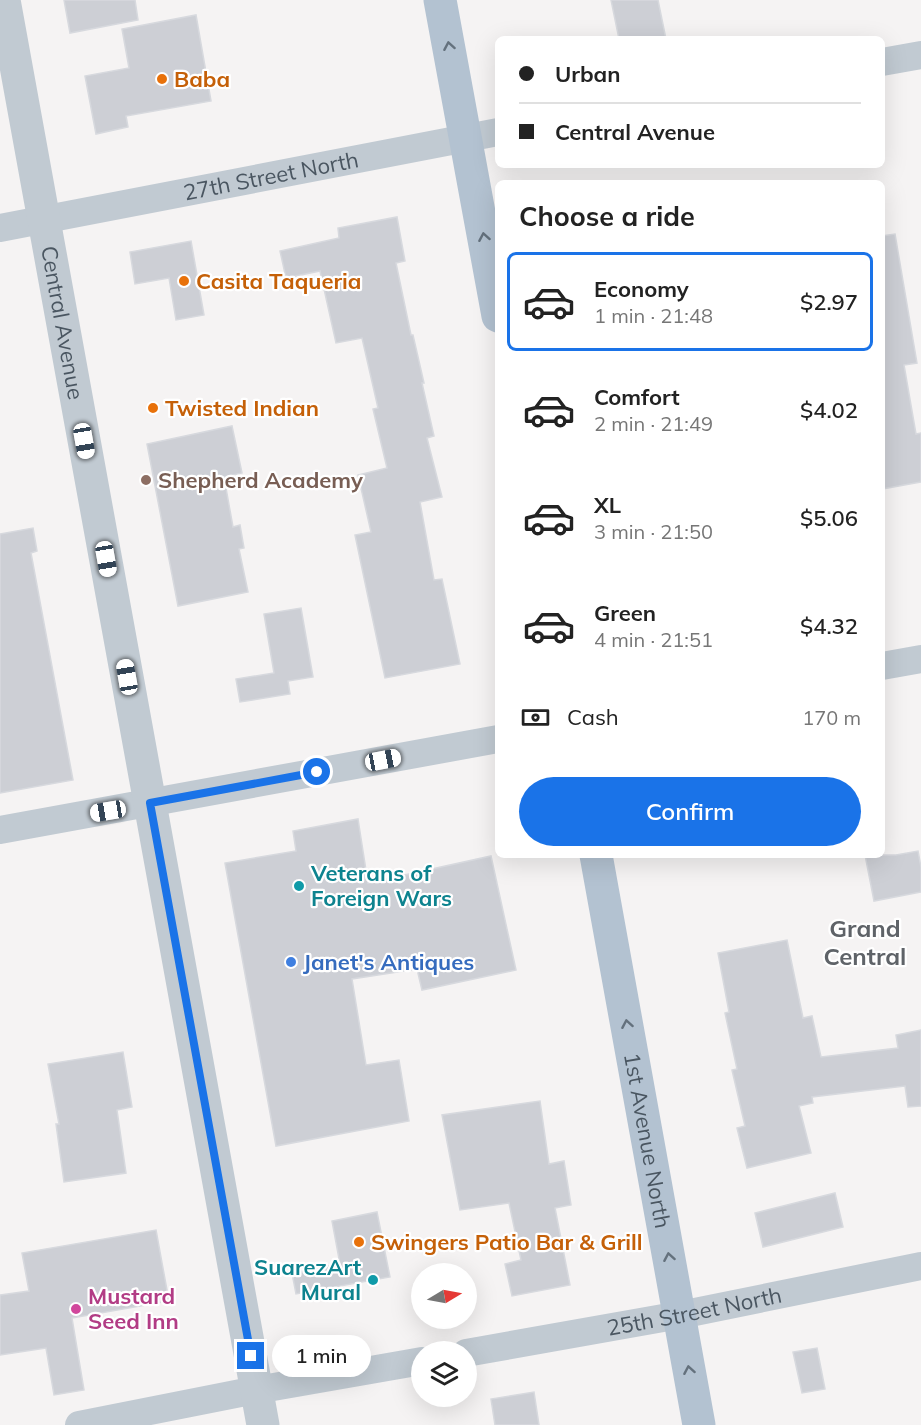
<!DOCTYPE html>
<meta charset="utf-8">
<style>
body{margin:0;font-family:Mulish,sans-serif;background:#f2f2f2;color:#222;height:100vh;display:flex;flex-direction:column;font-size:22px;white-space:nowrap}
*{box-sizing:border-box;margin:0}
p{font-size:20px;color:#767676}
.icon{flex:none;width:33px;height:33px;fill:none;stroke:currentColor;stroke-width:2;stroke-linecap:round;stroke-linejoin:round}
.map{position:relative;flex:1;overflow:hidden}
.side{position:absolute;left:495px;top:180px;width:390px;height:678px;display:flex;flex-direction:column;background:#fff;border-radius:9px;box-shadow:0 6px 24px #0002}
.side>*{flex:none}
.banner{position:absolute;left:495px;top:36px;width:390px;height:132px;border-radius:9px;box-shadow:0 6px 24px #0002;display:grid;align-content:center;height:132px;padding:0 24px;background:#fff}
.needle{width:39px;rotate:80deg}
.buttons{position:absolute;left:411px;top:1263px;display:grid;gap:12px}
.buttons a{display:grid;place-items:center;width:66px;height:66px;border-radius:50%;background:#fff;box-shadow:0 6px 24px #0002;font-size:30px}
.end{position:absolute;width:27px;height:27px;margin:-14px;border:8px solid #1a73e8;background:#fff;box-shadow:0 0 0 3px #fff}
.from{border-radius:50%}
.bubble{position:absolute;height:42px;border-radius:21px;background:#fff;box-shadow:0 6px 24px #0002;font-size:20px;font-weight:600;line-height:42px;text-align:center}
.car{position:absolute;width:18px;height:36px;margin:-18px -9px;border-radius:8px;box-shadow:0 0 4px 2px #0007;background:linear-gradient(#fff 24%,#345 0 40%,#fff 0 76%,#345 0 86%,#fff 0)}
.banner b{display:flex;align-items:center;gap:21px;height:57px;font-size:22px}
.banner b+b{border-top:2px solid #e0e0e0}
.banner i{width:15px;height:15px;background:#222}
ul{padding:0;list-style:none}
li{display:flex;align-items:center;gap:18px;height:99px;margin:0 12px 9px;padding:0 12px;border:3px solid transparent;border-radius:9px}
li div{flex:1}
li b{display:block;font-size:22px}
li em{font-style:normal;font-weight:600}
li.current{border-color:#1a73e8}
li>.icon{width:54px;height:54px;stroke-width:1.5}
h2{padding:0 24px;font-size:27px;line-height:72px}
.pay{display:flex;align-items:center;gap:15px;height:66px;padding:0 24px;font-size:22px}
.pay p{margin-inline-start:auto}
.cta{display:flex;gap:12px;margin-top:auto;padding:12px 24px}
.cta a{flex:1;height:69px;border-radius:36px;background:#1a73e8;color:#fff;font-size:24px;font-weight:600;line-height:69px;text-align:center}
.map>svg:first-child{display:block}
.building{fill:#cdcfd5;stroke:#d7d9de;stroke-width:1.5}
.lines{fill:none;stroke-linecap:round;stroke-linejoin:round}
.minor{stroke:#c1cad2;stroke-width:28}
.tertiary{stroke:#c1cad2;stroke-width:33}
.primary{stroke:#b3c2d1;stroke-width:33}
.oneway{stroke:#64717d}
.route{stroke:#1a73e8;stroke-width:8}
.food-dot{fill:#e8710a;stroke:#fff;stroke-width:2}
.education-dot{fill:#8d6e63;stroke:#fff;stroke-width:2}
.culture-dot{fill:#0f9aa8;stroke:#fff;stroke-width:2}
.shop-dot{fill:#3f7fe0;stroke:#fff;stroke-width:2}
.hotel-dot{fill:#d1479c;stroke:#fff;stroke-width:2}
.labels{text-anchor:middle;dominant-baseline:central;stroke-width:4.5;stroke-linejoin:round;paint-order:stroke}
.food-label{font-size:22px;font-weight:bold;fill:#c56008;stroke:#fff;text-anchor:start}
.street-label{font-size:22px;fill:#4a5661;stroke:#fff}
.education-label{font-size:22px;font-weight:bold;fill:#785e54;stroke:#fff;text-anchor:start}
.culture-label{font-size:22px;font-weight:bold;fill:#0d838f;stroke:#fff;text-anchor:start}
.shop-label{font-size:22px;font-weight:bold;fill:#366cbe;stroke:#fff;text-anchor:start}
.hotel-label{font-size:22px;font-weight:bold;fill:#b23c85;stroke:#fff;text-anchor:start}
.neighbourhood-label{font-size:24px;font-weight:bold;fill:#5f6368;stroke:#fff}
</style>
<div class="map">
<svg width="921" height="1425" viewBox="0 0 921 1425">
<rect width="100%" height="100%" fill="#f5f3f3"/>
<!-- building -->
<path class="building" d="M64,0h71l3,20 -68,13z
M611,0h47l8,39h-47z
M196,15l15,86 -85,15 2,11 -32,7 -11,-58 44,-8 -7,-39z
M397,217l8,44 -9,2 15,72h2l11,48h-2l12,53 -7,2 15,59 -22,5 14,78 8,-1 18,85 -75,14 -30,-143 16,-3 -13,-57 29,-7 -14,-59 5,-1 -16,-70 -26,5 -16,-72 -34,7 -6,-27 59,-13 -1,-10z
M895,234l22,129 -13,2 12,69 5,-1v49l-39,7v-253z
M191,241l13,74 -28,5 -7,-42 -34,6 -5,-32z
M232,426l10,47 -18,4 9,50 7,-2 4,23 -5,1 9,43 -70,14 -31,-162z
M33,528l4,23 -6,2 42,227 -73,13v-259z
M301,608l12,69 -25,4 2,13 -50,8 -4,-23 38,-6 -10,-59z
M358,819l10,64 123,-27 25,114 -94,20 -5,-21 -65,10 14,86 33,-5 10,61 -133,25 -51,-283 71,-12 -3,-20z
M918,851l3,16v25l-47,9 -9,-46h31z
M787,940l16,78 9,-2 9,41 77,-9 -2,-13 25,-5v76l-13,1 -3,-21 -93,11 1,6 -14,3 12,47 -64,15 -10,-40 8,-2 -13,-56 5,-1 -12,-56 4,-1 -11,-59z
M123,1052l9,55 -15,3 9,63 -62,9 -8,-58h3l-11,-60z
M540,1101l9,63 15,-3 7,44 -16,3 15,77 -58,11 -7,-32 16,-4 -12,-57 -49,7 -18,-95z
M835,1193l8,34 -80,20 -8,-34z
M377,1212l13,65 -94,17 -4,-21 48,-9 -8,-43z
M156,1230l13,71 -97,17 12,72 -30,5 -8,-47 -46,7v-60l29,-4 -7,-38z
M817,1348l8,41 -23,4 -9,-41z
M534,1392l5,33h-44l-4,-26z"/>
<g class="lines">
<!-- minor -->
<g class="minor">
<path d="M882,62l39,-7"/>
<path id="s1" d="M0,228l498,-96"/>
<path d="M882,666l39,-7"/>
<path d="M0,830l498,-91"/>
<path id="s2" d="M466,1353l214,-38 241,-49"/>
<path d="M79,1425l177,-35 166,-29"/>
</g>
<!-- tertiary -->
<path class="tertiary" id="s3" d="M4,0l259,1425"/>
<!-- primary -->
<g class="primary">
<path d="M440,0l58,316"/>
<path id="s4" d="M596,855l103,570"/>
</g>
</g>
<!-- one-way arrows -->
<defs><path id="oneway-chevron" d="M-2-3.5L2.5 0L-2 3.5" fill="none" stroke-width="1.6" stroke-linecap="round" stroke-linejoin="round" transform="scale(1.5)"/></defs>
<g class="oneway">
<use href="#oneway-chevron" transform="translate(449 46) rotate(-100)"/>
<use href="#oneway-chevron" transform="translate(484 237) rotate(-100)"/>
<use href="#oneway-chevron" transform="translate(627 1024) rotate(-100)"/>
<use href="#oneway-chevron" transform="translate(669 1257) rotate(-100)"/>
<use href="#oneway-chevron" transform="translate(689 1370) rotate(-100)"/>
</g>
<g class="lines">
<!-- route -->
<path class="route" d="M251,1356l-101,-553 167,-31"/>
</g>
<!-- markers -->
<g class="food-dot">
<circle cx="162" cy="79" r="6"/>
<circle cx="184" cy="281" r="6"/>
<circle cx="153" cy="408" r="6"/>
<circle cx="359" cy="1242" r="6"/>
</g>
<circle class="education-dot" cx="146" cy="480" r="6"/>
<g class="culture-dot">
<circle cx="299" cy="886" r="6"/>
<circle cx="373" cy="1280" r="6"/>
</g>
<circle class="shop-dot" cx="291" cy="962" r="6"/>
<circle class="hotel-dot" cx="76" cy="1309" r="6"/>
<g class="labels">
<!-- food labels -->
<g class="food-label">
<text x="174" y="79">Baba</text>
<text x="196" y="281">Casita Taqueria</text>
<text x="165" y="408">Twisted Indian</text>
<text x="371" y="1242">Swingers Patio Bar &amp; Grill</text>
</g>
<!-- street labels -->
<g class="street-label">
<text stroke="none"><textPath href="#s1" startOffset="276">27th Street North</textPath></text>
<text stroke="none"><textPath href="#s3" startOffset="328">Central Avenue</textPath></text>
<text stroke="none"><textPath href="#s4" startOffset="290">1st Avenue North</textPath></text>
<text stroke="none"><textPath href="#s2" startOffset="232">25th Street North</textPath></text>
</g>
<!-- education labels -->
<g class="education-label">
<text x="158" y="480">Shepherd Academy</text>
</g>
<!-- culture labels -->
<g class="culture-label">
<text x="311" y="873">Veterans of<tspan x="311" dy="25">Foreign Wars</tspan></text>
<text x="361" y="1267" text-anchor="end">SuarezArt<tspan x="361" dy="25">Mural</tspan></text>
</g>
<!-- shop labels -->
<g class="shop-label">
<text x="303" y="962">Janet's Antiques</text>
</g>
<!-- hotel labels -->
<g class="hotel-label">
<text x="88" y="1296">Mustard<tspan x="88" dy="25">Seed Inn</tspan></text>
</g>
<!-- neighbourhood labels -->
<g class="neighbourhood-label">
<text x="865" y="928">Grand<tspan x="865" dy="28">Central</tspan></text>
</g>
</g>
</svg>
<div class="buttons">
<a><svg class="needle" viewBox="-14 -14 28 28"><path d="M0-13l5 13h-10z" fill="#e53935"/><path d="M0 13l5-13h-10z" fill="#767676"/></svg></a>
<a><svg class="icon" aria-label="layers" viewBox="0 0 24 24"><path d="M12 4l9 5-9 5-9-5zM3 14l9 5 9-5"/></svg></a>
</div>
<i class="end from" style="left:317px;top:772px"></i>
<i class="end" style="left:251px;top:1356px"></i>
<div class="bubble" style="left:272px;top:1335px;width:99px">1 min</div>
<i class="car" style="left:84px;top:441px;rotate:170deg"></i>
<i class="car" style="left:106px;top:559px;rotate:170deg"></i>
<i class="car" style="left:127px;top:677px;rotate:350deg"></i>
<i class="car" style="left:383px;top:760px;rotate:79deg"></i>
<i class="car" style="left:108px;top:811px;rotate:260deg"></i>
<div class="banner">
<b><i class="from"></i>Urban</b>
<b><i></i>Central Avenue</b>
</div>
<section class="side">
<h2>Choose a ride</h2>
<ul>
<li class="current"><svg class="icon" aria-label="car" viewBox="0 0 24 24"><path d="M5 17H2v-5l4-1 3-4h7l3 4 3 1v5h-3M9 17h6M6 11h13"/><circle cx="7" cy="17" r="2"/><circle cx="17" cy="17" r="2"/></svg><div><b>Economy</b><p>1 min · 21:48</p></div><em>$2.97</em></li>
<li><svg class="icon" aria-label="car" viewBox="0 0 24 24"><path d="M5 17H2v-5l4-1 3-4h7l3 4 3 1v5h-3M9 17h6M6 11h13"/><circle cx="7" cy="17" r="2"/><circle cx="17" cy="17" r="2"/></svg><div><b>Comfort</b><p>2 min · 21:49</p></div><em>$4.02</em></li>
<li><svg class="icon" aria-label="car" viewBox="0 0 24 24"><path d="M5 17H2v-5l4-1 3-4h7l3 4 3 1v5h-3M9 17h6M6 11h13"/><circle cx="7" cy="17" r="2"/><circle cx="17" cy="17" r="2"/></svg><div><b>XL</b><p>3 min · 21:50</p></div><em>$5.06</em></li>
<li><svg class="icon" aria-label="car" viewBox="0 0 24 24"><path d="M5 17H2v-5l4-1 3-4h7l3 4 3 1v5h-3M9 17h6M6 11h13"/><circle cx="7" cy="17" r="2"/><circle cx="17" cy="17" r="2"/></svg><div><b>Green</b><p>4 min · 21:51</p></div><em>$4.32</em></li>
</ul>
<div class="pay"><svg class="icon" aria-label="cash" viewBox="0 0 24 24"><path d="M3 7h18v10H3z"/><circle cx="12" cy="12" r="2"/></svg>Cash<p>170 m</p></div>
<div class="cta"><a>Confirm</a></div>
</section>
</div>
